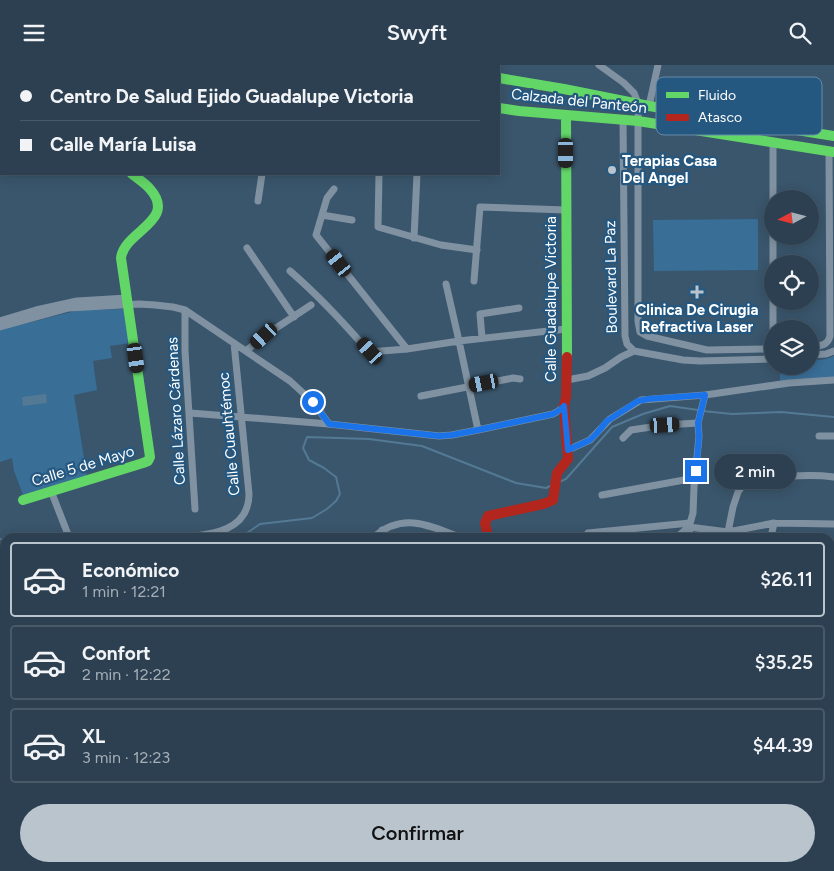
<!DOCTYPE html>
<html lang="es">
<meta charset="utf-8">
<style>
body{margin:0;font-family:Figtree,sans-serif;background:#344758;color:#f1f3f6;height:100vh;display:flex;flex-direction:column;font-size:19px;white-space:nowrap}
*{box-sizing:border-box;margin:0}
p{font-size:16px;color:#a6afb7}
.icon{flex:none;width:28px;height:28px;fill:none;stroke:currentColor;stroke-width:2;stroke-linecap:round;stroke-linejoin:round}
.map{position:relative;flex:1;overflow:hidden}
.sheet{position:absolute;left:0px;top:468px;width:835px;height:339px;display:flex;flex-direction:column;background:#2c4051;border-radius:15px 15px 0 0;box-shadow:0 2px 12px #0003,0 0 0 1px #485968}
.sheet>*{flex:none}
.top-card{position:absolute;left:0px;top:0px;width:500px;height:110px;box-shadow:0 2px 12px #0003,0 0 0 1px #485968;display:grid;align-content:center;height:110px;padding:0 20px;background:#2c4051}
.needle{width:32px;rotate:263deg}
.tools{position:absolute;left:764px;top:125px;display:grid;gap:10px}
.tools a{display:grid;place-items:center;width:55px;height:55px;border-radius:50%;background:#2c4051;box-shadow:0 2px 12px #0003,0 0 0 1px #485968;font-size:25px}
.end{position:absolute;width:22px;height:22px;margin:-11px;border:6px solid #1a73e8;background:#fff;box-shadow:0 0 0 2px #fff}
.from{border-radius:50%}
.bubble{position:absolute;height:35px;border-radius:18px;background:#2c4051;box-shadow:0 2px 12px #0003,0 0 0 1px #485968;font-size:16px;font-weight:600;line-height:35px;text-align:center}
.car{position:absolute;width:15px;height:30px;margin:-15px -8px;border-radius:6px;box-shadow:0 0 4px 1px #0007;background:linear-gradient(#222 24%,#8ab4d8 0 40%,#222 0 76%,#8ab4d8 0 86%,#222 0)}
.top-card b{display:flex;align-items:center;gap:18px;height:48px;font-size:19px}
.top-card b+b{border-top:1px solid #485968}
.top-card i{width:12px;height:12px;background:#f1f3f6}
ul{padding:9px 0 0;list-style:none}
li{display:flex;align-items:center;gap:15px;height:75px;margin:0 10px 8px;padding:0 10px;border:2px solid #485968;border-radius:5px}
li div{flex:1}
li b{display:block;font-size:19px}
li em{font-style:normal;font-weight:600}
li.selected{border-color:#bac4cc}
li>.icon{width:45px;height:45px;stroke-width:1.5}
.primary-button{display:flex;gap:10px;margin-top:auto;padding:10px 20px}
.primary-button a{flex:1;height:58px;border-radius:30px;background:#bac4cc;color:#111;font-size:20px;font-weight:600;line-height:58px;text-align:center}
header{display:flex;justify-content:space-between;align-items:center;height:65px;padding:0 20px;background:#2c4051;font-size:22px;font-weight:600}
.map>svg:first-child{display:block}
.green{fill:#396e97}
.water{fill:#547994}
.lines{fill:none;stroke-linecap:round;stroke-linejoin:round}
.stream{stroke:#547994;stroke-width:2}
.street{stroke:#8092a2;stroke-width:7}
.fast{stroke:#63d668;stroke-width:10}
.jam{stroke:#b3261e;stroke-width:10}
.route{stroke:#1a73e8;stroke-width:6}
.poi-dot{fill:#bac4cc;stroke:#255881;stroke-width:2}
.labels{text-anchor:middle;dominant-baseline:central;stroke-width:4.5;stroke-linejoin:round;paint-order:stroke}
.street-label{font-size:15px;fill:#fff;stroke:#255881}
.poi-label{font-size:15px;font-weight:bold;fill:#fff;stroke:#255881;text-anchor:start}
.key{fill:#255881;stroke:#668aa7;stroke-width:1}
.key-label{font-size:14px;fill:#fff}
</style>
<header><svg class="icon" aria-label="menu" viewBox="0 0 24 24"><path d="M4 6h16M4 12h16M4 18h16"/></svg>Swyft<svg class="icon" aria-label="search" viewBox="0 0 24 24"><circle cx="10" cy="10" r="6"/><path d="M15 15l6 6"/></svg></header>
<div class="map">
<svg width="834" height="806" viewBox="0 0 834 806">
<rect width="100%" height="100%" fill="#3a566c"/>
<!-- green -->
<path class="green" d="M758,154v51l-104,1 -1,-51z
M126,244l5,34 -21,3 2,12 -19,3 4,29 -23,5 13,82 -64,18 -9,-24 -2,-13 -12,4v-132l79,-20z
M834,291v21l-54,5v-16h30v-5l16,-2z
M141,801h48l-5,5h-38z
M310,801h66l1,5h-66z"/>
<!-- water -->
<path class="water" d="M46,329l1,9 -24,3 -1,-9z"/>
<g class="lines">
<!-- stream -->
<path class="stream" d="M703,346l29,3 49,-2 53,5
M559,417l7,-3 46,-52 31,-13 27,-8 28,4
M241,472l19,-13 52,-6 15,-9 9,-8 4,-7 -4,-17 -12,-9 -15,-8 -6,-12 4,-11 62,2 53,7 94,37 30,5 6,-3
M0,474l5,2"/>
<!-- street -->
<path class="street" d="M599,0l25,18 10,10 4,10v218l2,11 7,4 60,14 65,-1
M71,1l1,-1
M147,1v-1
M649,41l9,-41
M623,54l2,217 2,8 7,7 49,9 17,1 72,-2
M773,77v57
M379,109l-1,53 63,18 36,5
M334,124l-7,9 -11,37 91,114
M258,136l4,-27
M322,150l30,5
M414,173l3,-64
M247,183l47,69
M773,199v-28
M290,206c29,25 54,52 79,81l38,-3 52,-8 107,-12
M474,216l6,-74 86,3
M446,219l13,57 19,89
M773,236v28
M185,245v41l10,158
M0,256l36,-11 41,-9 50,-3
M0,262l69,-19 70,-4 16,1 18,2 12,3 105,71 23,21 16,22
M482,273l-2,-24 39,-6
M810,282c9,-1 18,-1 20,-11l-1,-185
M246,286l18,-15 47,-31
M810,290l16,-1 8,-3
M567,315l21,-4 17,-8 16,-11 13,-6
M421,331l92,-18 7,1
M190,348l139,11 110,12 13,-1 26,-5 75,-16 7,-4 4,-4
M819,371h15
M623,373l8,-8 34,-5 33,-2
M568,385l22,-10 20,-21 31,-19 64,-5 84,-12 45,-3
M51,426l18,46
M602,430l93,-17
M382,465l4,7
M728,467l5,-25 5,-15 7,-10c29,-5 60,-9 89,-5
M588,468l102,-10
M184,472c29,-2 65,-7 65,-43l-15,-151
M374,472c28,-25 55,-12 85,0
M677,472l12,-10 39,5 46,-9 60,1
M690,472l-1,-10 4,-14 1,-26 5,-50 -1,-14 7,-28
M771,472l3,-14
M2,500l3,7
M830,509h4
M830,558h4
M0,589l5,1
M0,628l5,1
M830,645h1
M0,663l5,1
M0,710l5,1
M830,730h4
M0,776l5,2
M830,777h4
M26,801l1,5
M46,801l6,4 5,-4
M127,801l4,5
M304,801l1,5
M650,801v2
M798,801l1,5
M107,806l2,-5
M259,806l1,-5
M390,806l2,-5
M468,806l2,-5
M549,806v-5"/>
<!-- fast -->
<path class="fast" d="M422,0l7,1
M499,13l65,11 85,17 185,30
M499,43l20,3 119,10 196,31
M566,50l1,242
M23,435l120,-37 5,-2 2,-4 -29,-199c3,-27 57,-37 29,-69 -5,-6 -12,-10 -18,-15"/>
<!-- jam -->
<path class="jam" d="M276,0l6,1
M488,472l-3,-14 3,-7 55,-12 10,-4 4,-27 11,-14 -4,-53 2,-9 1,-40"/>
</g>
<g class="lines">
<!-- route -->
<path class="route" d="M313,337l16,22 110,12 13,-1 26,-5 75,-16 7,-4 4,-4 4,44 22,-10 7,-7 10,-12 31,-20 10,-2 57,-4 -7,28 1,14 -3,34"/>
</g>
<!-- markers -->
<g class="poi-dot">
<circle cx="612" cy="105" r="5"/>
<path d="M694.5 219.5h5v5h5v5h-5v5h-5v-5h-5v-5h5z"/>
</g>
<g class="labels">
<!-- street labels -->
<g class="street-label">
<text transform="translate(579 36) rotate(6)">Calzada del Panteón</text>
<text transform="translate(611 212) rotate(-91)">Boulevard La Paz</text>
<text transform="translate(551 234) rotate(-90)">Calle Guadalupe Victoria</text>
<text transform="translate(176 346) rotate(-93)">Calle Lázaro Cárdenas</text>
<text transform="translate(229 369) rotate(-95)">Calle Cuauhtémoc</text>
<text transform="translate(83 401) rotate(-17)">Calle 5 de Mayo</text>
</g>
<!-- poi labels -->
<g class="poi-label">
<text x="622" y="96">Terapias Casa<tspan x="622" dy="17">Del Angel</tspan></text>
<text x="697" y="245" text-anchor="middle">Clinica De Cirugia<tspan x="697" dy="17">Refractiva Laser</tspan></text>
</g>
</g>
<!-- legend -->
<rect x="656" y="12" width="166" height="58" rx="8" class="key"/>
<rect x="666" y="27" width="23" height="6" fill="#63d668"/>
<rect x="666" y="49" width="23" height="7" fill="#b3261e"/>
<g class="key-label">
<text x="698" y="35">Fluido</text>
<text x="698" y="57">Atasco</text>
</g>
</svg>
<div class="tools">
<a><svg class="needle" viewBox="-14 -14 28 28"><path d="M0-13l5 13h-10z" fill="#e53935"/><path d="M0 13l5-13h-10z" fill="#a6afb7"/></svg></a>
<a><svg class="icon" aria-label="locate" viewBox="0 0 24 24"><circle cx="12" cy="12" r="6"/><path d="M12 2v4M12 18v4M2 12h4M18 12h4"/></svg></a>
<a><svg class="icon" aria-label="layers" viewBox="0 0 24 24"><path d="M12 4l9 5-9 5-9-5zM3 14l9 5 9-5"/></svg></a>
</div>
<i class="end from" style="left:313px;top:337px"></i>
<i class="end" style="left:696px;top:406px"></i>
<div class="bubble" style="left:714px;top:389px;width:82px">2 min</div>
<i class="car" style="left:566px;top:88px;rotate:180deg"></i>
<i class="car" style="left:339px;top:198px;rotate:322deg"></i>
<i class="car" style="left:264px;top:271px;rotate:228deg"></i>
<i class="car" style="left:370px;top:286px;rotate:318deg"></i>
<i class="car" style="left:136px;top:293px;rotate:172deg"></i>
<i class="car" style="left:484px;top:318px;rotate:259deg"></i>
<i class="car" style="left:665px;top:360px;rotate:87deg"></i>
<div class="top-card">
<b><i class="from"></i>Centro De Salud Ejido Guadalupe Victoria</b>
<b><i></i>Calle María Luisa</b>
</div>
<section class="sheet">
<ul>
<li class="selected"><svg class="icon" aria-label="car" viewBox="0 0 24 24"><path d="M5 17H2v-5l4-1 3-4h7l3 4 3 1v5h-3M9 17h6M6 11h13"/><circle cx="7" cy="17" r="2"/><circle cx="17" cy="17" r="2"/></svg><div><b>Económico</b><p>1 min · 12:21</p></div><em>$26.11</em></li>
<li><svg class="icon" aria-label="car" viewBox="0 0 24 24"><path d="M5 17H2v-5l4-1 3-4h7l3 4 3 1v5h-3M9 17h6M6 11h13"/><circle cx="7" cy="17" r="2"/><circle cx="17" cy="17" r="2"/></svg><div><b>Confort</b><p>2 min · 12:22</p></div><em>$35.25</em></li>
<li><svg class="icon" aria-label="car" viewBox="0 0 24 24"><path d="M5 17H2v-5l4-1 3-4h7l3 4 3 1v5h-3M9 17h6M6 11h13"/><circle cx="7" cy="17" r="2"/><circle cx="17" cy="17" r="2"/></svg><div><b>XL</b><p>3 min · 12:23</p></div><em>$44.39</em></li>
</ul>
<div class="primary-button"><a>Confirmar</a></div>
</section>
</div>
